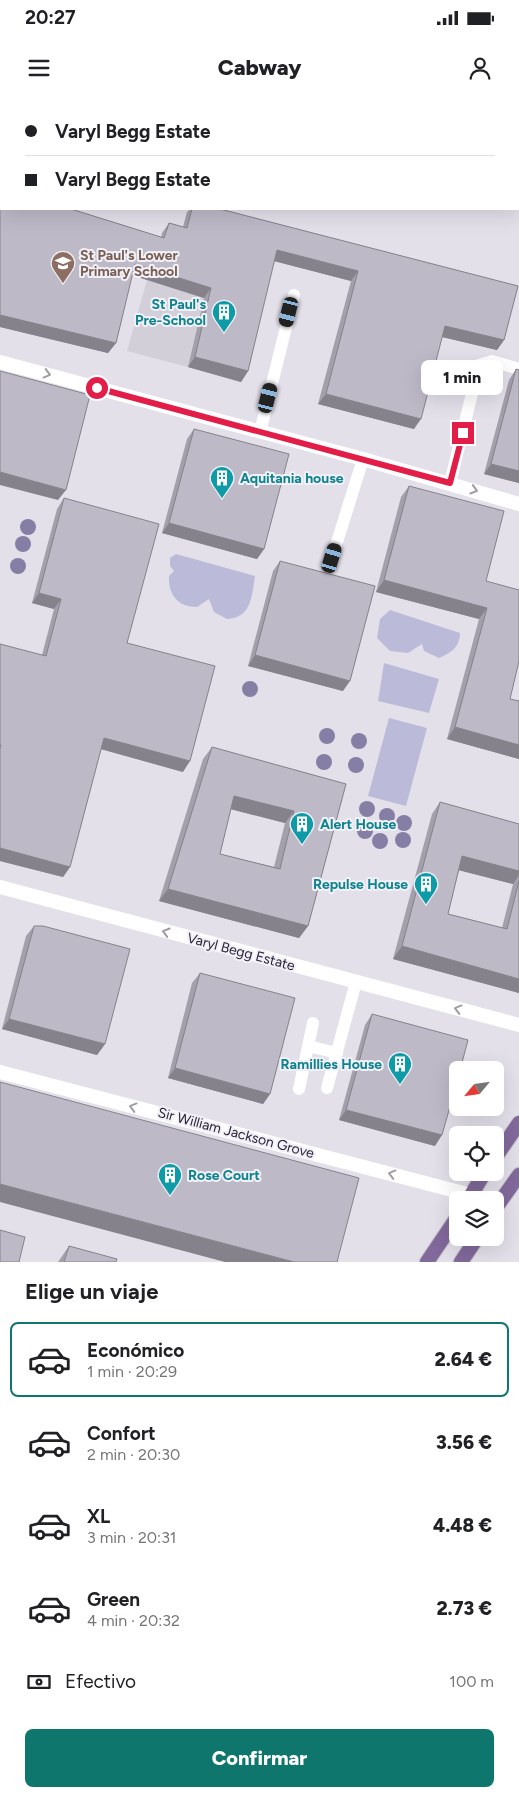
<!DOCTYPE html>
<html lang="es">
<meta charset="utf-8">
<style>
body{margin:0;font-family:Figtree,sans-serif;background:#f6f6f6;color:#202124;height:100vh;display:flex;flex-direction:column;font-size:19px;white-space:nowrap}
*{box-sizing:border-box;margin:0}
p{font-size:16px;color:#757577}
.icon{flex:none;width:28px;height:28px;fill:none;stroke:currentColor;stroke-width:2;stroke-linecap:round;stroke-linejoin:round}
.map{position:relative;height:1162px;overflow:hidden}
.sheet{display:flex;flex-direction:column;background:#fff;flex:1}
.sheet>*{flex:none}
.guide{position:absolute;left:0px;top:0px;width:520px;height:110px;box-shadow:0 5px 20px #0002;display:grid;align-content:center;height:110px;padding:0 25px;background:#fff}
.needle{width:32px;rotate:241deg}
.tools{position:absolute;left:449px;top:961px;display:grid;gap:10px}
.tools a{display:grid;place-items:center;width:55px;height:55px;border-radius:8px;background:#fff;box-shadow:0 5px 20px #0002;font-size:25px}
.end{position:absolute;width:22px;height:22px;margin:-11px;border:6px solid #e11d48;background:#fff;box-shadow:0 0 0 2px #fff}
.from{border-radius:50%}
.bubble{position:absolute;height:35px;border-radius:8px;background:#fff;box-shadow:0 5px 20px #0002;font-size:16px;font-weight:800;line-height:35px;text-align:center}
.car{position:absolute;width:15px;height:30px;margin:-15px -8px;border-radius:6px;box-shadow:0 0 4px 1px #0007;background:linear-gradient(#222 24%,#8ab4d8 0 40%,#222 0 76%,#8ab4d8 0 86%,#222 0)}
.guide b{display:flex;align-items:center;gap:18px;height:48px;font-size:19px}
.guide b+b{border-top:1px solid #e0e0e0}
.guide i{width:12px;height:12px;background:#202124}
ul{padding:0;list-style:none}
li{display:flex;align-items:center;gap:15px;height:75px;margin:0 10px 8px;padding:0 15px;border:2px solid transparent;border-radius:8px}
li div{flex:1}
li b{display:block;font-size:19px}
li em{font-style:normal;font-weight:800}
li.on{border-color:#0f766e}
li>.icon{width:45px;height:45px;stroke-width:1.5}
h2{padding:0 25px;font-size:22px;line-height:60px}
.pay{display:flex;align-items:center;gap:12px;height:55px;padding:0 25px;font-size:19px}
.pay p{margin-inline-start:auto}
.button{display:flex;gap:10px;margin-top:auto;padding:10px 25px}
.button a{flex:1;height:58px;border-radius:8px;background:#0f766e;color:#fff;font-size:20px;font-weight:800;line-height:58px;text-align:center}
.status{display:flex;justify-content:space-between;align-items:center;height:35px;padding:0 25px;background:#fff;direction:ltr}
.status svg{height:14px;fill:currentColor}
header{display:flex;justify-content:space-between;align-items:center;height:65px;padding:0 25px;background:#fff;font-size:22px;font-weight:800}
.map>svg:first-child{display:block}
.built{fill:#d2cfd9}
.park{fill:#bbbbd9}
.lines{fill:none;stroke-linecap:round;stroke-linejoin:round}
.primary-casing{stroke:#c0bdc4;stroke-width:16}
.service{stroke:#fff;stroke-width:12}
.minor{stroke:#fff;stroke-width:14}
.primary{stroke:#81699b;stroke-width:14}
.tree{fill:#857fa5}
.wall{fill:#a39fab;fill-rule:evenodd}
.shaded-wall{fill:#85828b}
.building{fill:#beb9c7;stroke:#85828b;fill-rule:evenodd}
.oneway{stroke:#a09ca6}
.route{stroke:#e11d48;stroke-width:6}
.labels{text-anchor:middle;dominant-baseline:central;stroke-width:4;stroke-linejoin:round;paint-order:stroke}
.education-label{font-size:14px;font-weight:bold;fill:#785e54;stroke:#f2f0f7;text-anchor:start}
.culture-label{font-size:14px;font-weight:bold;fill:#0d838f;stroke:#f2f0f7;text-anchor:end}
.street-label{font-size:14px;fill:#2d2339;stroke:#f2f0f7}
</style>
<div class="status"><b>20:27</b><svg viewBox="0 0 49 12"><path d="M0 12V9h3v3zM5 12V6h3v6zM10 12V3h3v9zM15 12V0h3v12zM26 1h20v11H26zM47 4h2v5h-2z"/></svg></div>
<header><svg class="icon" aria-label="menu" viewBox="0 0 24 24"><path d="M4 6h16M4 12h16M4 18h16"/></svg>Cabway<svg class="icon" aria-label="person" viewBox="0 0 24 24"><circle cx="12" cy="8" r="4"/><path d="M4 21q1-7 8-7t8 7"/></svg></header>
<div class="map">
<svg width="519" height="1162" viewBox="0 0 519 1162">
<rect width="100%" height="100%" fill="#e3e0ea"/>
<!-- built -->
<path class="built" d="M147,180l57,18 -16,69 -61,-16z"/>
<!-- park -->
<path class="park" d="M176,454l79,22c-3,19 -3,42 -28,43l-13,-7 -5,-13 -12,8c-19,0 -29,-12 -28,-31l5,-5 -4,-5v-8z
M390,510l70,23c0,14 -9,20 -21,25l-15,-7 -2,-7 -14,9 -18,-2 -13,-13 3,-19z
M384,563l55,16 -10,34 -51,-12z
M389,618l38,10 -21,78 -38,-10z"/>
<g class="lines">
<!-- primary casing -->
<g class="primary-casing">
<path id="primary" d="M495,1058l24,-35
M468,1100l17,-28
M495,1109l24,-34
M427,1162l31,-46
M461,1162l16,-24"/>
</g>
<!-- service -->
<path class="service" d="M260,332l34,-137
M450,383l29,-118 13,-4 27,8
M332,458l31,-99
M308,946l29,7
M327,988l29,-106
M299,989l14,-66"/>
<!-- minor -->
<path class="minor" d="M0,73h1
M0,262l363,97 156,45
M0,787l519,138
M0,972l471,123"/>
<!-- primary -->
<use href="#primary" class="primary"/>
</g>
<!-- trees -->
<g class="tree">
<circle cx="28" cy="427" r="8"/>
<circle cx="23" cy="444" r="8"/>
<circle cx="18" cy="466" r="8"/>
<circle cx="250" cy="589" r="8"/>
<circle cx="327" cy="636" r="8"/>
<circle cx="359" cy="641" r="8"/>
<circle cx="324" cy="662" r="8"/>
<circle cx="356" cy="665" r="8"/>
<circle cx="367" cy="709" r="8"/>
<circle cx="387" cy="716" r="8"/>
<circle cx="404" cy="723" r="8"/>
<circle cx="365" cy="731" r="8"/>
<circle cx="403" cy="740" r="8"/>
<circle cx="380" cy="741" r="8"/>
</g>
<!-- wall -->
<path class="wall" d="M0,0h242v1h-241v34l-1,1z
M385,0h134v86v-85h-134z
M0,87l161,50 1,-4 7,-10 14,4 4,-15 3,-3h30l298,77 -14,54 -7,10 -55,-13 -28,92 -96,-25 33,-123 -77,-20 -26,110 -7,11 -53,-15 16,-69 -72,-23 -16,68 -8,10 -108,-26z
M516,269l3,1v113l-35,-9 25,-94z
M194,329l70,120 -7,10 -95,-26 25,-94z
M409,386l77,95 24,118 9,2v58l-72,-20 32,-120 -103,-27 25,-95z
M64,398l119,274 -82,-23 -31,118 -7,10 -63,-16v-217l42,11 12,-46 -22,-6 25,-94z
M280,461l63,130 -95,-25 25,-95z
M212,647l134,37 -38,142 -9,12 -140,-37 44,-142zM231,709l54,14 -11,44 -54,-13z
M440,702l79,22v169l-126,-34 39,-145zM459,770l54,14 -11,44 -54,-14z
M34,826l71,118 -8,11 -95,-26 24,-93z
M200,873l70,121 -7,10 -95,-26 24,-95z
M372,914l63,132 -96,-26 26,-95z
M69,1146l47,16h-58z"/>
<!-- shaded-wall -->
<path class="shaded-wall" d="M1,26v9l-1,1v-9z
M277,150l81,21 -7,10 -81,-21z
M135,164l76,24 -7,10 -76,-24z
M0,215l116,28 -8,10 -108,-26z
M445,226l59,14 -7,10 -59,-14z
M195,257l53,14 -7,11 -53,-15z
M326,294l95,25 -7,10 -96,-25z
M491,364l28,7v12l-35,-9z
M0,372l66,18 -8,10 -58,-15z
M169,423l95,26 -7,10 -95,-26z
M384,480l103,28 -8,11 -103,-27z
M39,493l22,6 -7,10 -22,-6z
M255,555l95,26 -7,10 -95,-25z
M455,627l64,18v14l-72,-20z
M104,638l86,23 -7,11 -86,-24z
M234,696l60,15 -9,12 -59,-15z
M0,748l70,19 -7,10 -63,-16z
M462,756l57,15v4l-6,9 -59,-15z
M168,789l140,37 -9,12 -140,-37z
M402,846l117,33v14l-126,-34z
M9,919l96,25 -8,11 -95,-26z
M175,968l95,26 -7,10 -95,-26z
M346,1010l96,25 -7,11 -96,-26z
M0,1084l294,78h-69l-225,-60z"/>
<!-- building -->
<path class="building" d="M0,0h2l-1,1v25l-1,1z
M18,0h224v1h-224z
M401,0h118v60v-59h-117z
M0,87h1v22h70l93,29 5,-15 18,5 5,-19h28l298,77 -14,54 -59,-14 -24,93 -95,-25 32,-123 -81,-21 -29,121 -53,-14 16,-69 -76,-24 -19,79 -116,-28z
M516,269l3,1v101l-28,-7z
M0,271l90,24 -24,95 -66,-18z
M194,329l95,25 -25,95 -95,-26z
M409,386l95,25 -18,70 33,9v71l-9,38 9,2v44l-64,-18 32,-119 -103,-28z
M64,398l95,26 -32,119 88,23 -25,95 -86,-23 -34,129 -70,-19v-100l1,-3h-1v-101l46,12 15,-57 -22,-6z
M280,461l95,25 -25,95 -95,-26z
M212,647l134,37 -38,142 -140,-37zM234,696l60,15 -14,58 -60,-15z
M440,702l79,22v47l-57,-15 -14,58 59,15 12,-48v98l-117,-33z
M34,826h9l87,23 -25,95 -96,-25z
M200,873l95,25 -25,96 -95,-26z
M372,914l96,26 -8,30h-2v8l-16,57 -96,-25z
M0,982l359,96 -22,84h-43l-294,-78z
M0,1130l25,7 -6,25h-19z
M69,1146l48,13 -1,3h-52z"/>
<!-- one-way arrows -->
<defs><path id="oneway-chevron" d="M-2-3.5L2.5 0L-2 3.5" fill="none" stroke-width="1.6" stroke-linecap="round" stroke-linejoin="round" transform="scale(1.25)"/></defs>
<g class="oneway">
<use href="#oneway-chevron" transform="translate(47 274) rotate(15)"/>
<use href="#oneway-chevron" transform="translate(474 390) rotate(17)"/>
<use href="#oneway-chevron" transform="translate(166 832) rotate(-164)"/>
<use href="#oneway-chevron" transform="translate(458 909) rotate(-165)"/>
<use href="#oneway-chevron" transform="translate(133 1007) rotate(-165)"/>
<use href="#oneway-chevron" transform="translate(392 1074) rotate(-165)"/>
</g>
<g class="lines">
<!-- route -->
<path class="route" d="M97,288l353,95 13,-50"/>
</g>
<!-- icons -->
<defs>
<g id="school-pin" transform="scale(1.25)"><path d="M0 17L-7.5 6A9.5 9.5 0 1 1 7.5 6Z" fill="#8d6e63" stroke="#f2f0f7"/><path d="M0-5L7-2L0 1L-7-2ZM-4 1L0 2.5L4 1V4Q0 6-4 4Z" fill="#fff"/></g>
<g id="building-pin" transform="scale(1.25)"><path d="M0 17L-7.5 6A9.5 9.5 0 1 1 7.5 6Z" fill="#0f9aa8" stroke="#f2f0f7"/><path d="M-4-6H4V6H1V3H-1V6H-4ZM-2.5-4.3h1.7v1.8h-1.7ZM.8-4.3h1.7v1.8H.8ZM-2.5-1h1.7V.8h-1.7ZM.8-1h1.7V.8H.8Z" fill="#fff"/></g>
</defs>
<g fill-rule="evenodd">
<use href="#school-pin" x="63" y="163"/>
<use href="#building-pin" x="224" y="212"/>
<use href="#building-pin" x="222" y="378"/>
<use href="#building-pin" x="302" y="724"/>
<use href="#building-pin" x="426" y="784"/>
<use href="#building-pin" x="400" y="964"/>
<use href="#building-pin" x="170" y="1075"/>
</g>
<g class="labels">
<!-- education labels -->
<g class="education-label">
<text x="80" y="155">St Paul's Lower<tspan x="80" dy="16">Primary School</tspan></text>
</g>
<!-- culture labels -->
<g class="culture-label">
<text x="206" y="204">St Paul's<tspan x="206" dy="16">Pre-School</tspan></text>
<text x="240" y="378" text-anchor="start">Aquitania house</text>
<text x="320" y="724" text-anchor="start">Alert House</text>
<text x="408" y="784">Repulse House</text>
<text x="382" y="964">Ramillies House</text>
<text x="188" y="1075" text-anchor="start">Rose Court</text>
</g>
<!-- street labels -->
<g class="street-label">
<text transform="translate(241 852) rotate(15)">Varyl Begg Estate</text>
<text transform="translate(236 1033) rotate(15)">Sir William Jackson Grove</text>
</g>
</g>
</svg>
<div class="tools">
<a><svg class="needle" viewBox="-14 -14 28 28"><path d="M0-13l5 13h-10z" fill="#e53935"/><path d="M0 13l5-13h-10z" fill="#757577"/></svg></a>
<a><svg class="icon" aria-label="locate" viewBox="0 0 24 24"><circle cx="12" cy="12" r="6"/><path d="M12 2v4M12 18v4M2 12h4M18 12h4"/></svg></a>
<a><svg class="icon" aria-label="layers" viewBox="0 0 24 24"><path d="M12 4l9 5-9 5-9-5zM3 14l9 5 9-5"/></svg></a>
</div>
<i class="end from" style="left:97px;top:288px"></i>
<i class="end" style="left:463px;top:333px"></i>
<div class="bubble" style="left:421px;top:260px;width:82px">1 min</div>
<i class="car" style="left:289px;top:212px;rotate:194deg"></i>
<i class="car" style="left:268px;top:298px;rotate:14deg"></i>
<i class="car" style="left:332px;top:458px;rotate:17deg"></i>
<div class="guide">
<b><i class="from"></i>Varyl Begg Estate</b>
<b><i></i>Varyl Begg Estate</b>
</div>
</div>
<section class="sheet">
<h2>Elige un viaje</h2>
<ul>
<li class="on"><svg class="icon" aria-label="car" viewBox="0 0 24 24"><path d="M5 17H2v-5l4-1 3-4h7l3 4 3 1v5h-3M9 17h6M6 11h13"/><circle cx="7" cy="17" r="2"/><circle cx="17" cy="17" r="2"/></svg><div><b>Económico</b><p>1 min · 20:29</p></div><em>2.64 €</em></li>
<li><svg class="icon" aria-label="car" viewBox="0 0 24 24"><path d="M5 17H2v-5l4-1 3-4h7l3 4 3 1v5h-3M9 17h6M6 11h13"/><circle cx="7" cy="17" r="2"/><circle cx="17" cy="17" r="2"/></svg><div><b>Confort</b><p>2 min · 20:30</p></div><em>3.56 €</em></li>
<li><svg class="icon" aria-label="car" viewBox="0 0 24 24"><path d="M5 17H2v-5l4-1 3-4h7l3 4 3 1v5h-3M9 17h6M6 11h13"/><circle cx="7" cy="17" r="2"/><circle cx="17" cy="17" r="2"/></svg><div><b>XL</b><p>3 min · 20:31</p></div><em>4.48 €</em></li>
<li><svg class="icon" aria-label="car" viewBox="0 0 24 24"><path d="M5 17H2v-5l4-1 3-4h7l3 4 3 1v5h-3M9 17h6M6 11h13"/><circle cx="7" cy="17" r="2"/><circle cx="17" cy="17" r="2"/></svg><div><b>Green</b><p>4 min · 20:32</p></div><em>2.73 €</em></li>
</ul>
<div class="pay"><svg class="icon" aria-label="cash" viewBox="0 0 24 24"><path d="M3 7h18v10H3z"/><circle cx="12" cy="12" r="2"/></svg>Efectivo<p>100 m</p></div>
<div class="button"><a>Confirmar</a></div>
</section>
